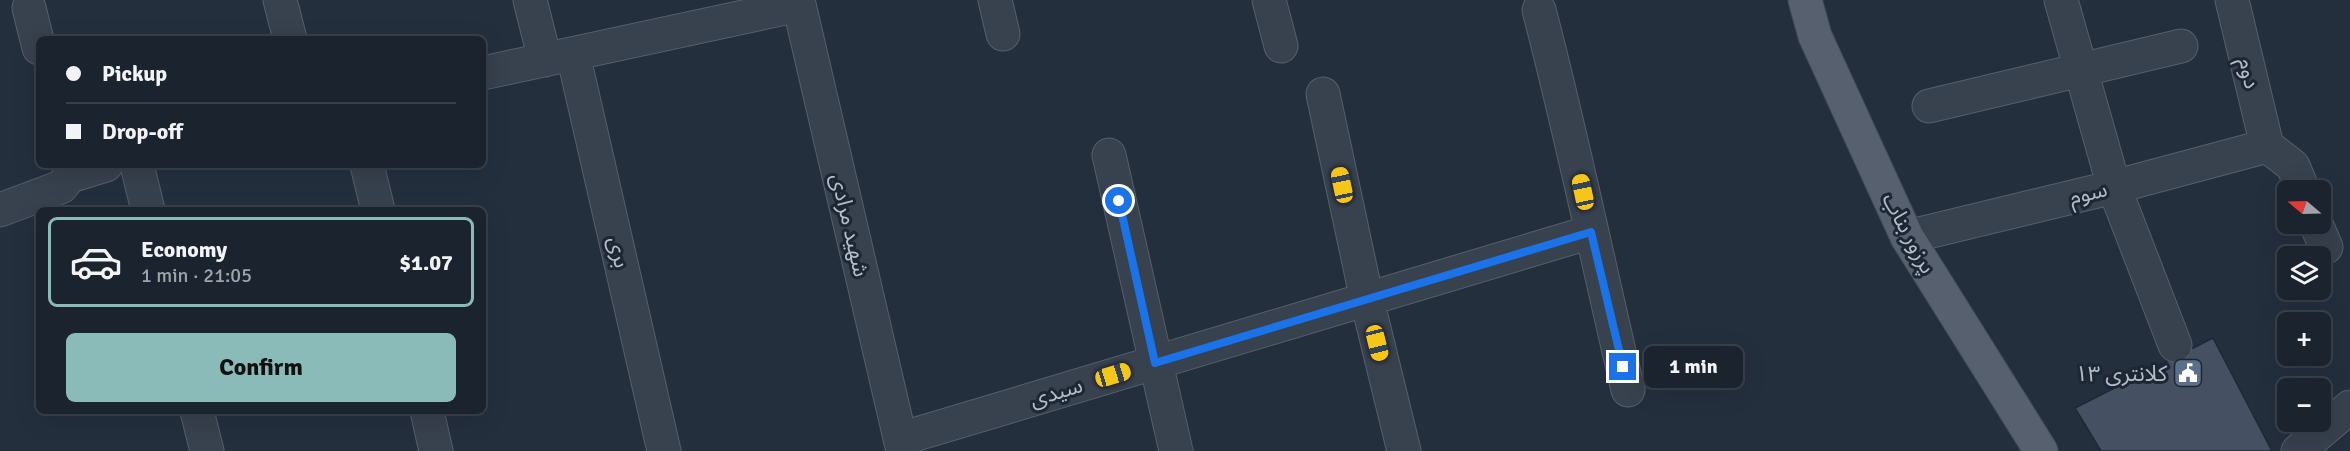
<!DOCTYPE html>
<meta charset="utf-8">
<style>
body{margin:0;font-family:Signika,"Noto Sans Arabic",sans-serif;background:#242b36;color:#f1f3f6;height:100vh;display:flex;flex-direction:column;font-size:22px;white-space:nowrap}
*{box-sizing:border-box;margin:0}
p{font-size:20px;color:#a0a4aa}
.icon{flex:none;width:33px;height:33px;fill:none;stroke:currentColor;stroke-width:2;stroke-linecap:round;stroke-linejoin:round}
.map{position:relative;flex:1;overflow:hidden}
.drawer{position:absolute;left:36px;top:207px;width:450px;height:207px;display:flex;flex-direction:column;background:#1b232e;border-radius:9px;box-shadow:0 6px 24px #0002,0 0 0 2px #39404a}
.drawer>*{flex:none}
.hud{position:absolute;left:36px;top:36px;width:450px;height:132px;border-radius:9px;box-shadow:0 6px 24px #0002,0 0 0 2px #39404a;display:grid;align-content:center;height:132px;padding:0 30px;background:#1b232e}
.needle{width:39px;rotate:289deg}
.fabs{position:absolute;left:2277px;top:180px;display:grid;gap:12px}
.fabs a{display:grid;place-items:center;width:54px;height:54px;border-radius:9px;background:#1b232e;box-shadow:0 6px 24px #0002,0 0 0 2px #39404a;font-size:30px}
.end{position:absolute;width:27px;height:27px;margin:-14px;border:8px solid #1a73e8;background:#fff;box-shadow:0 0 0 3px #fff}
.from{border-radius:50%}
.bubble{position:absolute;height:42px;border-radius:9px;background:#1b232e;box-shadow:0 6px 24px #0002,0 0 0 2px #39404a;font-size:20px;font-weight:700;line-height:42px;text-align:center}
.car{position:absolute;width:18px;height:36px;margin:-18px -9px;border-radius:8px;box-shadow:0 0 4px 2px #0007;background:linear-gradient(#f5c518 24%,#345 0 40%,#f5c518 0 76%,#345 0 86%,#f5c518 0)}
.hud b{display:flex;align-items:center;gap:21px;height:57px;font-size:22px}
.hud b+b{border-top:2px solid #39404a}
.hud i{width:15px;height:15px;background:#f1f3f6}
ul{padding:10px 0 0;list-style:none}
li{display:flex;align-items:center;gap:18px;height:90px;margin:0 12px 9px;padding:0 18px;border:3px solid transparent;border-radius:9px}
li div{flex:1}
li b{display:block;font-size:22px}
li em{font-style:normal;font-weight:700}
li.current{border-color:#8bbbb9}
li>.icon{width:54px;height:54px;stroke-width:1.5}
.action{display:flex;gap:12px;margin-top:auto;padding:12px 30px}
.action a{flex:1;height:69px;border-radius:9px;background:#8bbbb9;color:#111;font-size:24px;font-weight:700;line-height:69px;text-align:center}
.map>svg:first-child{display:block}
.building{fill:#455162;stroke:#1f2835;stroke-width:1.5}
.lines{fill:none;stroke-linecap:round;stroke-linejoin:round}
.minor-casing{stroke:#565f6c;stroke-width:35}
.major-casing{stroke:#414a57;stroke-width:35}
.minor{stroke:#38414e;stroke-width:33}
.major{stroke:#56606e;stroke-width:33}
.route{stroke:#1a73e8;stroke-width:8}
.labels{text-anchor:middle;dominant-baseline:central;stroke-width:6;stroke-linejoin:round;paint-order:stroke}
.street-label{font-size:22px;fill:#b4bcc9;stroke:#1d2633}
.poi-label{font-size:22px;fill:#b4bcc9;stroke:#1d2633;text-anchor:end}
</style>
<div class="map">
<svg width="2350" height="451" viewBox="0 0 2350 451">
<rect width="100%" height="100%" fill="#242f3e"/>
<!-- building -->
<path class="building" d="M2213,338l59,113h-171l-26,-43z"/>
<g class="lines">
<!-- minor casing -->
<g class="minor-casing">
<path id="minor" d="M280,0l10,39
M530,0l15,60
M798,0l105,451
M995,0l8,34
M1269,0l12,46
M2061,0l53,187 61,158
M2232,0l35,146
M29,8l10,40
M1539,10c33,126 59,253 89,380
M573,54l91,397
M483,73l316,-68
M1323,94l44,206 37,151
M1929,106l252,-60
M2267,146l26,20 10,24
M1109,155l67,296
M137,165l11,45
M367,165l11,45
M0,210l61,-23 9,-11 36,-11
M2316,224l10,23
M1907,237l207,-50 153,-41
M197,411l10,40
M427,411l9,40
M900,439l691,-207
M2298,451l52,-44"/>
</g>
<!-- major casing -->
<g class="major-casing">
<path id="major" d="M1805,0l10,36 92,201 134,214"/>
</g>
<!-- minor -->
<use href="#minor" class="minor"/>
<!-- major -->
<use href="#major" class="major"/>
</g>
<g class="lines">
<!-- route -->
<path class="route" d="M1119,201l36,162 436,-131 32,135"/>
</g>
<!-- icons -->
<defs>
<g id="civic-square" transform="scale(1.5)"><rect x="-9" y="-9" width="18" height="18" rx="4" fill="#5c6f8a" stroke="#1d2633"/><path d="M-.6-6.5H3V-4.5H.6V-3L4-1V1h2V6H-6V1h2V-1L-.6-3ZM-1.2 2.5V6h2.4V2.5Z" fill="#fff"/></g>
</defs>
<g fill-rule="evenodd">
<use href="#civic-square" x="2188" y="373"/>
</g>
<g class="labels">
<!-- street labels -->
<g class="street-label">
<text transform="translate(2249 73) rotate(76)">دوم</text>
<text transform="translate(2088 193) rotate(-14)">سوم</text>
<text transform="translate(850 225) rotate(77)">شهید مرادی</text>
<text transform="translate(1909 233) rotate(62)">پرزور بناب</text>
<text transform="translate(619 252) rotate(77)">بری</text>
<text transform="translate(1056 392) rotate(-17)">سیدی</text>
</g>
<!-- poi labels -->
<g class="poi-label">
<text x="2167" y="373">کلانتری ۱۳</text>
</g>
</g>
</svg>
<div class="fabs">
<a><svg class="needle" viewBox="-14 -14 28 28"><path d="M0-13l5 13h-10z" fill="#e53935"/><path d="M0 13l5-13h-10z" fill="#a0a4aa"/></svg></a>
<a><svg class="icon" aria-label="layers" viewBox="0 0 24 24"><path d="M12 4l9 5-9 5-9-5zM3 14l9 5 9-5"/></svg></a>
<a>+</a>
<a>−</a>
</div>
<i class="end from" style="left:1119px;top:201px"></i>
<i class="end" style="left:1623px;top:367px"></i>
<div class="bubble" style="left:1644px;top:346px;width:99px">1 min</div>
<i class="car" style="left:1342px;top:185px;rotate:348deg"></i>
<i class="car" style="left:1583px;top:192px;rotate:348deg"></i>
<i class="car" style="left:1377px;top:343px;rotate:166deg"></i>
<i class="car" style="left:1113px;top:375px;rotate:73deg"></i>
<div class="hud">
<b><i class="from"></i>Pickup</b>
<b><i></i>Drop-off</b>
</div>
<section class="drawer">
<ul>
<li class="current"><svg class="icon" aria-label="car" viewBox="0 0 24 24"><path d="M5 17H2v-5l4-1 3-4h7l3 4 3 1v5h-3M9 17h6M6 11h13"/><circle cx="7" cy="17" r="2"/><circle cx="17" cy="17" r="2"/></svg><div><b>Economy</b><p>1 min · 21:05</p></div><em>$1.07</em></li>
</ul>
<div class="action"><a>Confirm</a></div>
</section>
</div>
